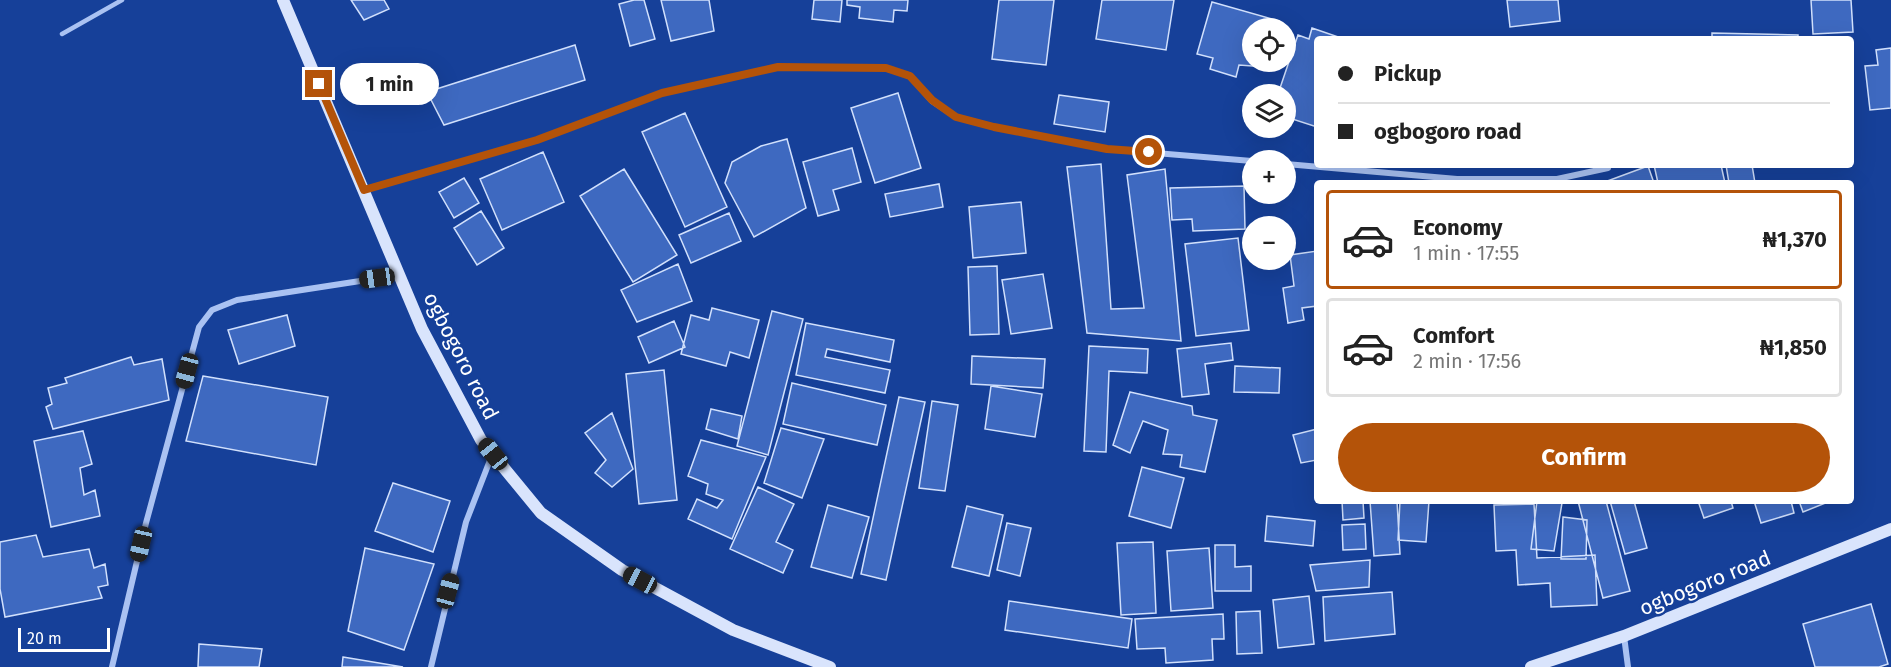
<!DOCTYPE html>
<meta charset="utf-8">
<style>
body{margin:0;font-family:"Fira Sans",sans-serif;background:#f6f6f6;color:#222;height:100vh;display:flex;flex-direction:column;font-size:22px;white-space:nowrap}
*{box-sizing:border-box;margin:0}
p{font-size:20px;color:#767676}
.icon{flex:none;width:33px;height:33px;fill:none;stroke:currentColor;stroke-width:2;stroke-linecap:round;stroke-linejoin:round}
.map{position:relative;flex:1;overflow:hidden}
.details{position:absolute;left:1314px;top:180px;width:540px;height:324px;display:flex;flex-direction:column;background:#fff;border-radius:6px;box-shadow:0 6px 24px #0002}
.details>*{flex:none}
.top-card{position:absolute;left:1314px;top:36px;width:540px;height:132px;border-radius:6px;box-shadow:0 6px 24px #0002;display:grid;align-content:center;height:132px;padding:0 24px;background:#fff}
.controls{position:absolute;left:1242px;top:18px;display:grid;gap:12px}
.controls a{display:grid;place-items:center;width:54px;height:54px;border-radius:50%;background:#fff;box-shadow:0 6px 24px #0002;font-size:30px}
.scale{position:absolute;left:18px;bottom:15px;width:92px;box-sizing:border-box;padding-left:6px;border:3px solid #fff;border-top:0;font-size:16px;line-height:21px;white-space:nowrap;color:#fff;-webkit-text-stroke:4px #164099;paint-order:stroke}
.end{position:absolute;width:27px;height:27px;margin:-14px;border:8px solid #b45309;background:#fff;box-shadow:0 0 0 3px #fff}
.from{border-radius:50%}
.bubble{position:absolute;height:42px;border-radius:21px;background:#fff;box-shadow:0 6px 24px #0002;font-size:20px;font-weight:700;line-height:42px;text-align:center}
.car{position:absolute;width:18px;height:36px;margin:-18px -9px;border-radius:8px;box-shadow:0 0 4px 2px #0007;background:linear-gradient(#222 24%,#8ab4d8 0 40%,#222 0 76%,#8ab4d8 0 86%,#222 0)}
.top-card b{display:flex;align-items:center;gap:21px;height:57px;font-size:22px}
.top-card b+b{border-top:2px solid #e0e0e0}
.top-card i{width:15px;height:15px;background:#222}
ul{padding:10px 0 0;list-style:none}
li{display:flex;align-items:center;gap:18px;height:99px;margin:0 12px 9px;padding:0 12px;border:3px solid #e0e0e0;border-radius:6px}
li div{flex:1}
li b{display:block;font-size:22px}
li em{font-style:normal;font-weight:700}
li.selected{border-color:#b45309}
li>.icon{width:54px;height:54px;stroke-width:1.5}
.primary-button{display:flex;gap:12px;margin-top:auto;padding:12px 24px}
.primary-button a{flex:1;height:69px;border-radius:36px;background:#b45309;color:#fff;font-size:24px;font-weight:700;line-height:69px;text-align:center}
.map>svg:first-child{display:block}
.building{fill:#3e69c0;stroke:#d1e0fc;stroke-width:1.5}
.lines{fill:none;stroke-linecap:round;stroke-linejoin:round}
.lane{stroke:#aac2f2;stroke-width:4.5}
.street{stroke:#aac2f2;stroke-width:6}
.secondary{stroke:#d9e4fc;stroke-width:12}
.route{stroke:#b45309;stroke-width:8}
.labels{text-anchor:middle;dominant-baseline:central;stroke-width:5;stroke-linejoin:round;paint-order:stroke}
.street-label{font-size:21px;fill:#fff;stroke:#164099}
</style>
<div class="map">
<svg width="1891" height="667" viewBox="0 0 1891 667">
<rect width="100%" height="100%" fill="#164099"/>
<!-- building -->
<path class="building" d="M351,0h33l5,9 -25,11z
M634,0h10l11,39 -25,7 -11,-42z
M661,0h48l5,31 -43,10z
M814,0h28l-2,22 -28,-3z
M847,0h61l-1,11 -13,-1 -1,12 -34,-4 1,-11 -13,-2z
M999,0h55l-8,65 -54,-6z
M1102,0h72l-8,50 -70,-11z
M1507,0h51l2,21 -50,6z
M1811,0h40l2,32 -40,2z
M1212,2l67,19 -2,7h-25v34h15l-1,5 -27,-2 -3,12 -26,-8 3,-11 -16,-4z
M1312,28l32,11h-27v88l-31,-10v-23h-8l20,-59 11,4z
M1712,33l86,2v4h-86z
M575,45l10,35 -141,45 -17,-33z
M1891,48v60l-21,2 -5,-44 13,-1 -2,-15z
M898,93l23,75 -46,15 -24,-75z
M1059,95l50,7 -4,30 -51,-8z
M685,113l42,94 -42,20 -43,-95z
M787,139l19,69 -52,29 -29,-54 7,-21 29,-16z
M852,148l9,34 -28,8 6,20 -21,6 -15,-54z
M543,152l21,50 -62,28 -22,-51z
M1101,164l10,145 33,-1 -17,-133 38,-6 16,172 -94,-8 -20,-166z
M1654,165h67l4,18h-67z
M1726,165h26l3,18h-26z
M1648,166l6,17h-52z
M624,169l53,86 -44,27 -53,-86z
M464,178l15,25 -25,15 -15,-26z
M939,184l4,23 -53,10 -5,-23z
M1244,186l1,43 -52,2 -1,-12 -20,1 -2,-32z
M1021,202l5,51 -53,5 -4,-51z
M481,211l23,37 -27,17 -23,-37z
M729,213l12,28 -50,22 -12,-28z
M1238,238l11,92 -53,6 -11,-92z
M1317,251v55l-15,2 2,12 -16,3 -5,-35 11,-2 -4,-31z
M678,264l14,37 -55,21 -16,-32z
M997,266l2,68 -29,1 -2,-68z
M1043,274l9,54 -41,6 -9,-54z
M712,308l47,12 -10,38 -19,-6 -4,14 -45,-12 10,-39 18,5z
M772,311l31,8 -35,136 -31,-9z
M287,315l8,31 -56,18 -11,-34z
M674,321l11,26 -36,16 -11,-26z
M806,323l88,17 -4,22 -63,-13 -2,8 65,13 -5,23 -89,-18z
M1231,343l2,17 -28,4 4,30 -27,3 -5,-48z
M1089,346l59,3 -1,24 -38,-2 -3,81 -22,-1z
M972,356l73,3 -2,29 -72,-4z
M131,357l3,8 28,-6 7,41 -116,29 -7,-22 6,-3 -4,-16 19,-5 -2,-5z
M1235,366l45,2 -1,25 -45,-1z
M664,370l13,130 -38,4 -13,-130z
M203,376l125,21 -12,68 -130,-24z
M792,383l94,22 -9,40 -94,-21z
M991,386l51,8 -7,43 -50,-8z
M1130,392l62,14 1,9 24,5 -12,52 -25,-5 2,-12 -19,-1 5,-24 -25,-9 -13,32 -17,-8z
M899,397l26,5 -39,178 -25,-6z
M932,401l26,4 -13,86 -26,-3z
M711,409l31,7 -4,23 -32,-10z
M612,413l21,56 -21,18 -17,-14 11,-13 -21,-27z
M781,428l43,11 -22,59 -38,-15z
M1317,429v31l-16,3 -8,-28z
M83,431l9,33 -12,4 4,27 11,-5 5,26 -49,11 -17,-86z
M701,440l65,17 -34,82 -44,-20 9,-20 20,9 6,-8 -17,-6 2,-10 -20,-8z
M1142,467l42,11 -13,50 -42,-12z
M393,483l57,18 -17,51 -58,-21z
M758,487l36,17 -18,38 17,8 -10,23 -53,-24z
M1342,501h21l1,17 -21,2z
M1370,501h27l3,53 -26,2z
M1400,501h29l-3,41 -28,-2z
M1537,501l25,2 -8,48 -23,-2z
M1578,501h28l24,90 -27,7z
M1610,501h24l13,47 -22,6z
M1698,501h33l2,7 -29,10z
M1754,501h37l3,12 -33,10z
M1799,501h29v1l-25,10z
M1534,504l3,54 58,-3 2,50 -46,2 -1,-24 -32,2 -2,-35 -20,1 -2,-46z
M828,505l41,12 -17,61 -41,-11z
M967,506l36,9 -14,61 -37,-9z
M1267,516l48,5 -2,25 -48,-5z
M1563,517l24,3 -1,39h-25z
M1007,523l24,5 -11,48 -23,-6z
M1365,524l1,25 -23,1 -1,-25z
M36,535l7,22 46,-8 5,19 11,-4 3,21 -10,2 4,11 -97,19 -5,-28v-47z
M1153,542l3,71 -35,2 -4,-72z
M1215,545h20v22l16,-1v25h-36z
M365,548l69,16 -30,86 -56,-19z
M1209,548l4,60 -42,3 -4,-60z
M1370,560l-1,27 -53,4 -6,-26z
M1392,592l3,42 -70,7 -2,-44z
M1309,596l5,48 -36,4 -5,-48z
M1009,601l123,18 -4,29 -123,-18z
M1871,604l17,60 -9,3h-64l-12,-43z
M1260,611l2,42 -25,1 -1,-42z
M1223,614l1,25h-12l1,21 -47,3 -1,-15 -28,1 -2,-30z
M199,644l63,5 -3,18h-61z
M343,657l60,10h-61z"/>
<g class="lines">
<!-- lane -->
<path class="lane" d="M62,34l60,-34"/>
<!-- street -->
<path class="street" d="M1286,164l171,15h100l51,-11
M364,190l173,-50 125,-47 116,-26 108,1 24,8 22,25 24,16 38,10 113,22 145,12
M1624,636l4,31
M112,667l34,-144 53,-196 13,-17 25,-10 162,-25
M431,667l35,-145 26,-67"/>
<!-- secondary -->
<path class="secondary" d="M283,0l139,329 59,111 60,73 81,57 111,60 97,37
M1531,667l93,-31 267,-107"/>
</g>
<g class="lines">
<!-- route -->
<path class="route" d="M319,84l45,106 173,-50 125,-47 116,-26 108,1 24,8 22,24 24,17 38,10 113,22 42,3"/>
</g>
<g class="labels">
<!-- street labels -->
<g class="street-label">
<text transform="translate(461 356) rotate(63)">ogbogoro road</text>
<text transform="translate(1705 583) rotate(-22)">ogbogoro road</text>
</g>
</g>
</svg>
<div class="controls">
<a><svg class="icon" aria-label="locate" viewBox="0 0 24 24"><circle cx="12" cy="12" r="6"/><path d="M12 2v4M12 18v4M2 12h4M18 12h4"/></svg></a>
<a><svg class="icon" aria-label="layers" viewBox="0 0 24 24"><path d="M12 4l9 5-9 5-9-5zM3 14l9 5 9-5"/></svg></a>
<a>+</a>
<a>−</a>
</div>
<div class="scale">20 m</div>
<i class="end from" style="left:1149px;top:152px"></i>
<i class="end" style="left:319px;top:84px"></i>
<div class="bubble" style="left:340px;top:63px;width:99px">1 min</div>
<i class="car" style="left:377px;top:278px;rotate:262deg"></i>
<i class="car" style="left:187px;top:371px;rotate:195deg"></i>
<i class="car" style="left:493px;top:454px;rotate:321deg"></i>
<i class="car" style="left:141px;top:544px;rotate:193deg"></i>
<i class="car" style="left:640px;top:580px;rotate:298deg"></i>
<i class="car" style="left:448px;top:591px;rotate:15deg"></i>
<div class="top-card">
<b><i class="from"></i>Pickup</b>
<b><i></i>ogbogoro road</b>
</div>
<section class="details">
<ul>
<li class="selected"><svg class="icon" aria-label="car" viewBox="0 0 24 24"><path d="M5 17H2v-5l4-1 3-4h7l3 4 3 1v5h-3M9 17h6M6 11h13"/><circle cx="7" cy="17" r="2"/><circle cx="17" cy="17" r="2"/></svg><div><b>Economy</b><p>1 min · 17:55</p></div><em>₦1,370</em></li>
<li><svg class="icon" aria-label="car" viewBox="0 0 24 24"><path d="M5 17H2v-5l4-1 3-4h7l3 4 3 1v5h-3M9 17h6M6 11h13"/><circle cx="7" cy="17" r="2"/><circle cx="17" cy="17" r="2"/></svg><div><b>Comfort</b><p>2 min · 17:56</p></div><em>₦1,850</em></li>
</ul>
<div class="primary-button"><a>Confirm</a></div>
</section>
</div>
